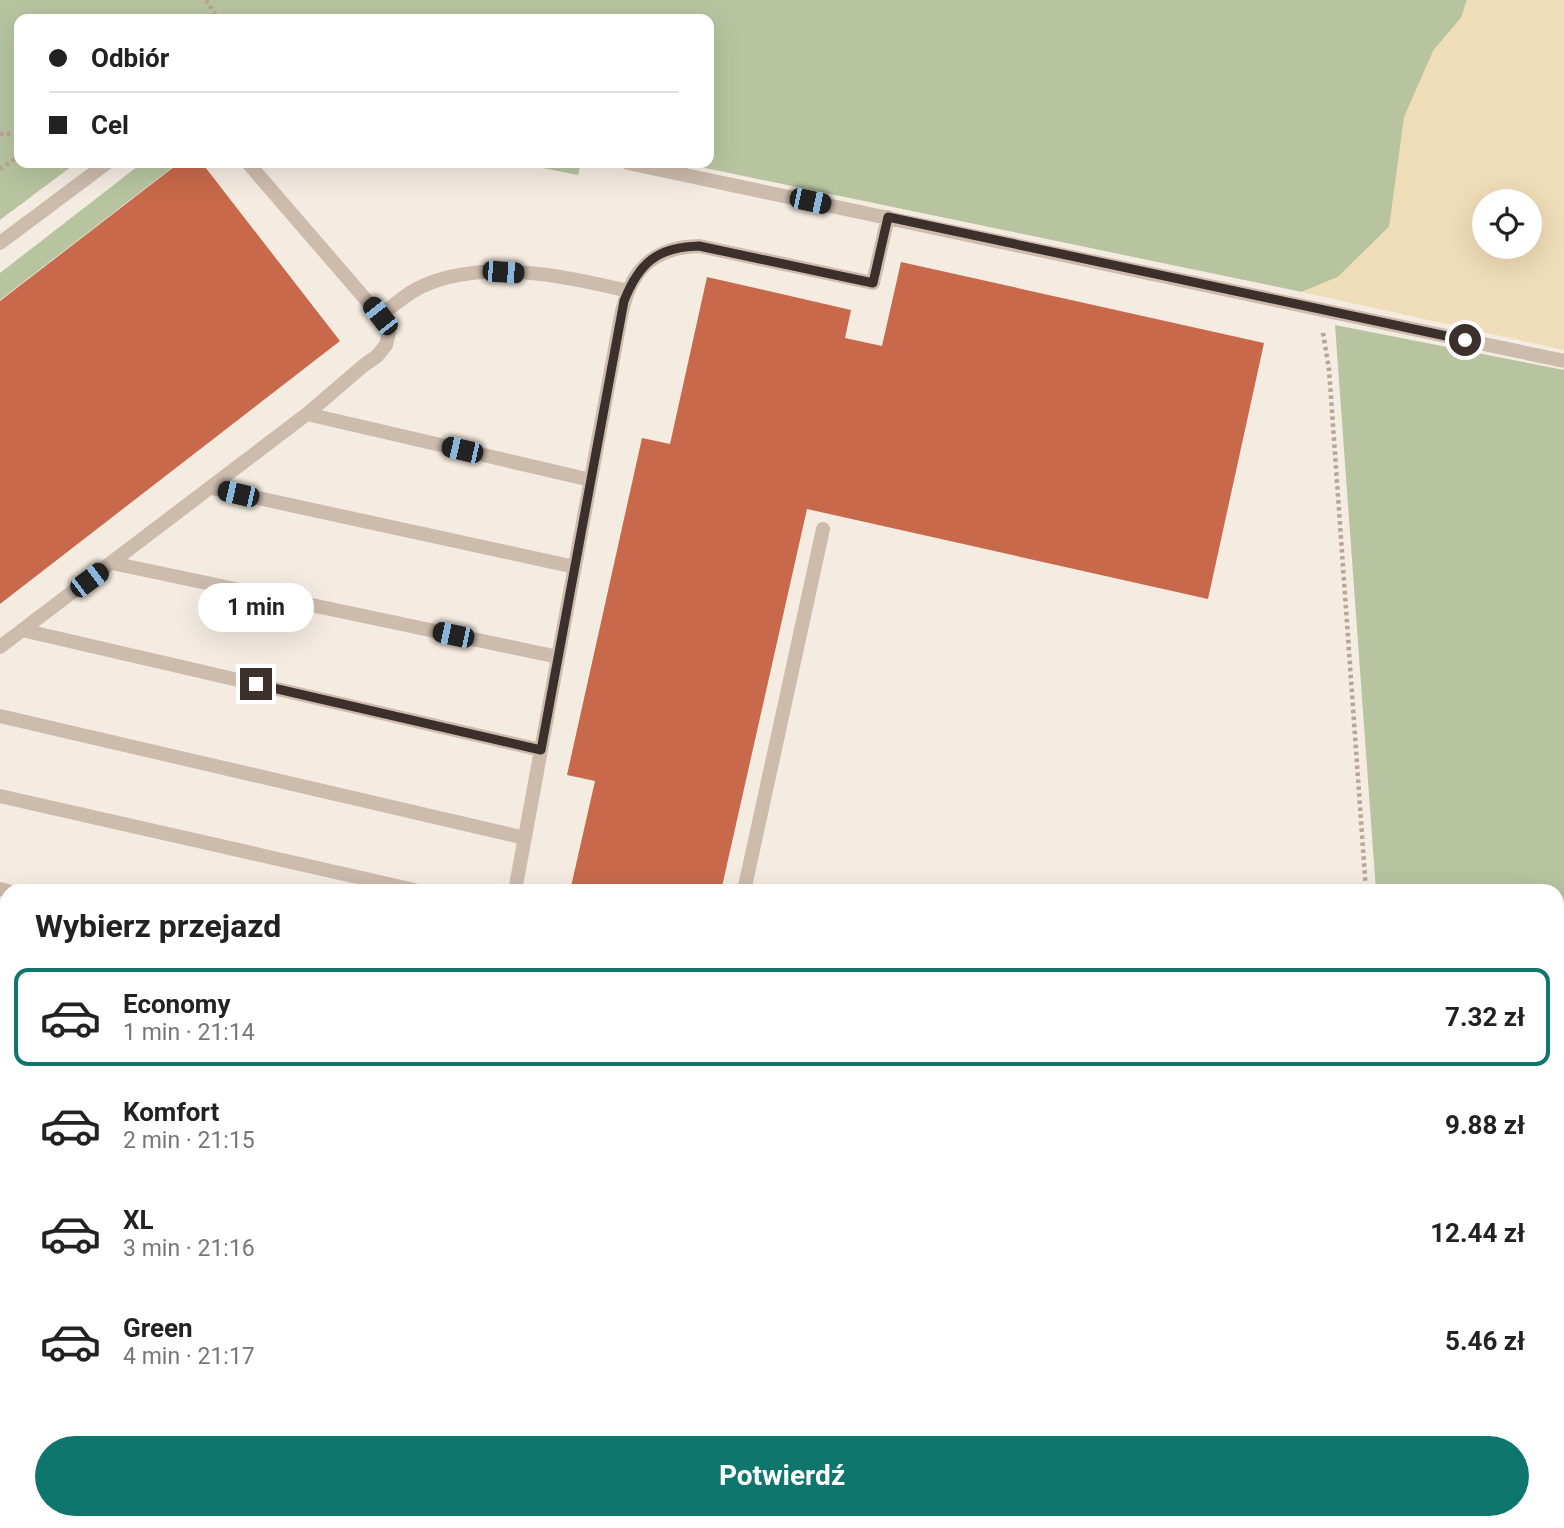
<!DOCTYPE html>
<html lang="pl">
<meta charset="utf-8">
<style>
body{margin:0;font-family:Roboto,sans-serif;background:#f6f6f6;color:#222;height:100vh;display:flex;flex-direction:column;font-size:26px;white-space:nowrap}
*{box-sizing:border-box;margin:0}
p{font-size:23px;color:#767676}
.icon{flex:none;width:38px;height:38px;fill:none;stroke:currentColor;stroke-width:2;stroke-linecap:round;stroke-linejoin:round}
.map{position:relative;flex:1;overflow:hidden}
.details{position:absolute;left:0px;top:884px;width:1564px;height:646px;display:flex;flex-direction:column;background:#fff;border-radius:21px 21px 0 0;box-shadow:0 7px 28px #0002}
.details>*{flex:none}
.banner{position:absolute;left:14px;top:14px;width:700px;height:154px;border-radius:14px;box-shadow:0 7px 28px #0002;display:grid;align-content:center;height:154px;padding:0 35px;background:#fff}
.controls{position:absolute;left:1472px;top:189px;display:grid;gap:14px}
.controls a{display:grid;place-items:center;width:70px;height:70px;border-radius:50%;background:#fff;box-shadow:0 7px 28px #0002;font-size:35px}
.end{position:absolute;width:32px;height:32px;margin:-16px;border:9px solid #3b302b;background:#fff;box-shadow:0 0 0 4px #fff}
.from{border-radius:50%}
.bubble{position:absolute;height:49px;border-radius:24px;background:#fff;box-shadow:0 7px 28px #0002;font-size:23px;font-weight:700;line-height:49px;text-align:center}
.car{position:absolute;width:21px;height:42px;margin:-21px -10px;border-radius:9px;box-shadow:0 0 5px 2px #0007;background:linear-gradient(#222 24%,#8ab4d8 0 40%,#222 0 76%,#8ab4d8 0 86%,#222 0)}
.banner b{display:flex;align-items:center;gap:24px;height:66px;font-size:26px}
.banner b+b{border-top:2px solid #e0e0e0}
.banner i{width:18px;height:18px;background:#222}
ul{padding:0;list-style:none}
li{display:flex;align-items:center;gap:21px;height:98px;margin:0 14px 10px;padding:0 21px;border:4px solid transparent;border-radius:14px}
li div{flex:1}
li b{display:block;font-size:26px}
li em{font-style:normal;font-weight:700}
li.current{border-color:#0f766e}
li>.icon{width:63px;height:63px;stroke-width:1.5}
h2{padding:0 35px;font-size:32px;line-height:84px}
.button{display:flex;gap:14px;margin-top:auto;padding:14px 35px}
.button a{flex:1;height:80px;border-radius:42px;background:#0f766e;color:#fff;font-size:28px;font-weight:700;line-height:80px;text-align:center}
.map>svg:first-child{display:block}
.green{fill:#b8c4a0}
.sand{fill:#efdcb8;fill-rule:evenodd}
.water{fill:#7fb0b2}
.building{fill:#c8694b}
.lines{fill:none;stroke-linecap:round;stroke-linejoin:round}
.path{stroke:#b9a596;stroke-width:4.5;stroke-dasharray:3.5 3.5;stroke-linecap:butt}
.service{stroke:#cdbbac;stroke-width:14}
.route{stroke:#3b302b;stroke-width:9}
</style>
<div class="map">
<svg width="1564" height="1528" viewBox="0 0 1564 1528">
<rect width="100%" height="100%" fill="#f4ebe1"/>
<!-- green -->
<path class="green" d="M0,0h1467l-6,18 -28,33 -44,176 -51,50 -36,15 -621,-129h28v-144h-690v144h57l-76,57z
M142,163h36l-178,137v-27z
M517,163h64l-3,12z
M1335,325l229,45v597l-6,12v-88h-182z
M1288,1522h108l6,6h-117z"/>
<!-- sand -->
<path class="sand" d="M1467,0h97v350l-262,-58 36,-15 51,-50 15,-110 29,-66 28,-33zM1484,201h46v46h-46z"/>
<!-- water -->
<path class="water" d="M0,1285l7,5v85l-7,-2z"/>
<!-- building -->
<path class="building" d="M179,163h23l138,178 -340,263v-303z
M901,262l363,81 -56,256 -401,-90 -86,382h-151l25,-110 -28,-6 75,-337 28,6 37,-167 144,33 -6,28 37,8z
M0,1204l7,5v71l-7,-5z
M0,1519l7,3 19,6h-26z
M1404,1522h42l-3,6h-37z"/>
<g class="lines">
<!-- path -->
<path class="path" d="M206,0l12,19
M0,134l19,-1
M0,169l19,-13
M1323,333l6,36 37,522
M1558,1116l6,-12"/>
<!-- service -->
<path class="service" d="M628,163l936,198
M0,243l107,-80
M380,316c14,-11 28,-24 45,-31 61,-26 141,-9 203,6
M307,414l284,66
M212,488l363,79
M112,563l446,94
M22,630l519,120
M0,647l307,-233 56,-48 14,-10 9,-11 3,-13 -9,-16 -132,-153
M0,716l525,122
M0,796l419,95
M0,889l8,2
M515,891l106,-575c9,-45 31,-69 78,-70l174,37 15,-66
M744,891l79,-362
M0,987l7,2
M1558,996l6,-12
M1558,1074l6,-12
M0,1101h7
M0,1143l7,5
M0,1467l7,2
M156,1522l15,6
M487,1522l8,6
M597,1528l1,-6
M1272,1528l3,-6
M1492,1528l1,-6"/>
</g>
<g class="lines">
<!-- route -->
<path class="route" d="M256,684l285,66 83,-449c15,-38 33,-54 75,-55l174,37 15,-66 577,123"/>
</g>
</svg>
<div class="controls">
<a><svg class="icon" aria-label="locate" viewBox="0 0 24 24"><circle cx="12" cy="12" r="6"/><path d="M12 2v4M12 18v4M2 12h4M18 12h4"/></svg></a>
</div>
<i class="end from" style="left:1465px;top:340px"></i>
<i class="end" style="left:256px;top:684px"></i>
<div class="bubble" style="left:198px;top:583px;width:116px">1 min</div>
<i class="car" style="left:810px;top:201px;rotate:102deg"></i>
<i class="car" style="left:503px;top:272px;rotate:94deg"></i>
<i class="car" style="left:380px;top:316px;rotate:322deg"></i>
<i class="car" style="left:462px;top:450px;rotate:283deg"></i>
<i class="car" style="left:238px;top:494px;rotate:283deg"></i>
<i class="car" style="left:89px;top:580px;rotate:53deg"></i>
<i class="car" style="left:453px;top:635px;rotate:282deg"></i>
<div class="banner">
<b><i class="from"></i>Odbiór</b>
<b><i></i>Cel</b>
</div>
<section class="details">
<h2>Wybierz przejazd</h2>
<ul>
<li class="current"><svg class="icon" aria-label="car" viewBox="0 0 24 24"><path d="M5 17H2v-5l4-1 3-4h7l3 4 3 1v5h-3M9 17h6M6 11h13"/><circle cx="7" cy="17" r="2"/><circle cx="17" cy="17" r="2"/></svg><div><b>Economy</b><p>1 min · 21:14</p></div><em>7.32 zł</em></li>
<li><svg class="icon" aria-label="car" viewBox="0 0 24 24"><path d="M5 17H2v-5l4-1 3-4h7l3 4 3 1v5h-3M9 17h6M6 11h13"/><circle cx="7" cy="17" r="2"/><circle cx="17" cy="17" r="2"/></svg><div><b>Komfort</b><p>2 min · 21:15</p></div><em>9.88 zł</em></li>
<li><svg class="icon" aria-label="car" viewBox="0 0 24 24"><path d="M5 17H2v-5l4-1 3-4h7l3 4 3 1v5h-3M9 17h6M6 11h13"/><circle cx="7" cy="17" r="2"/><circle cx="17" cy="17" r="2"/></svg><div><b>XL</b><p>3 min · 21:16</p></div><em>12.44 zł</em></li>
<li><svg class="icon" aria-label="car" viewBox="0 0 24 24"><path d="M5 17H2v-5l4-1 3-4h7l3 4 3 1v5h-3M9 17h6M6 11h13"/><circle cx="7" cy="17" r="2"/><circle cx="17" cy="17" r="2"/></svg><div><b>Green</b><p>4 min · 21:17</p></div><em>5.46 zł</em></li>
</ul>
<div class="button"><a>Potwierdź</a></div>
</section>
</div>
